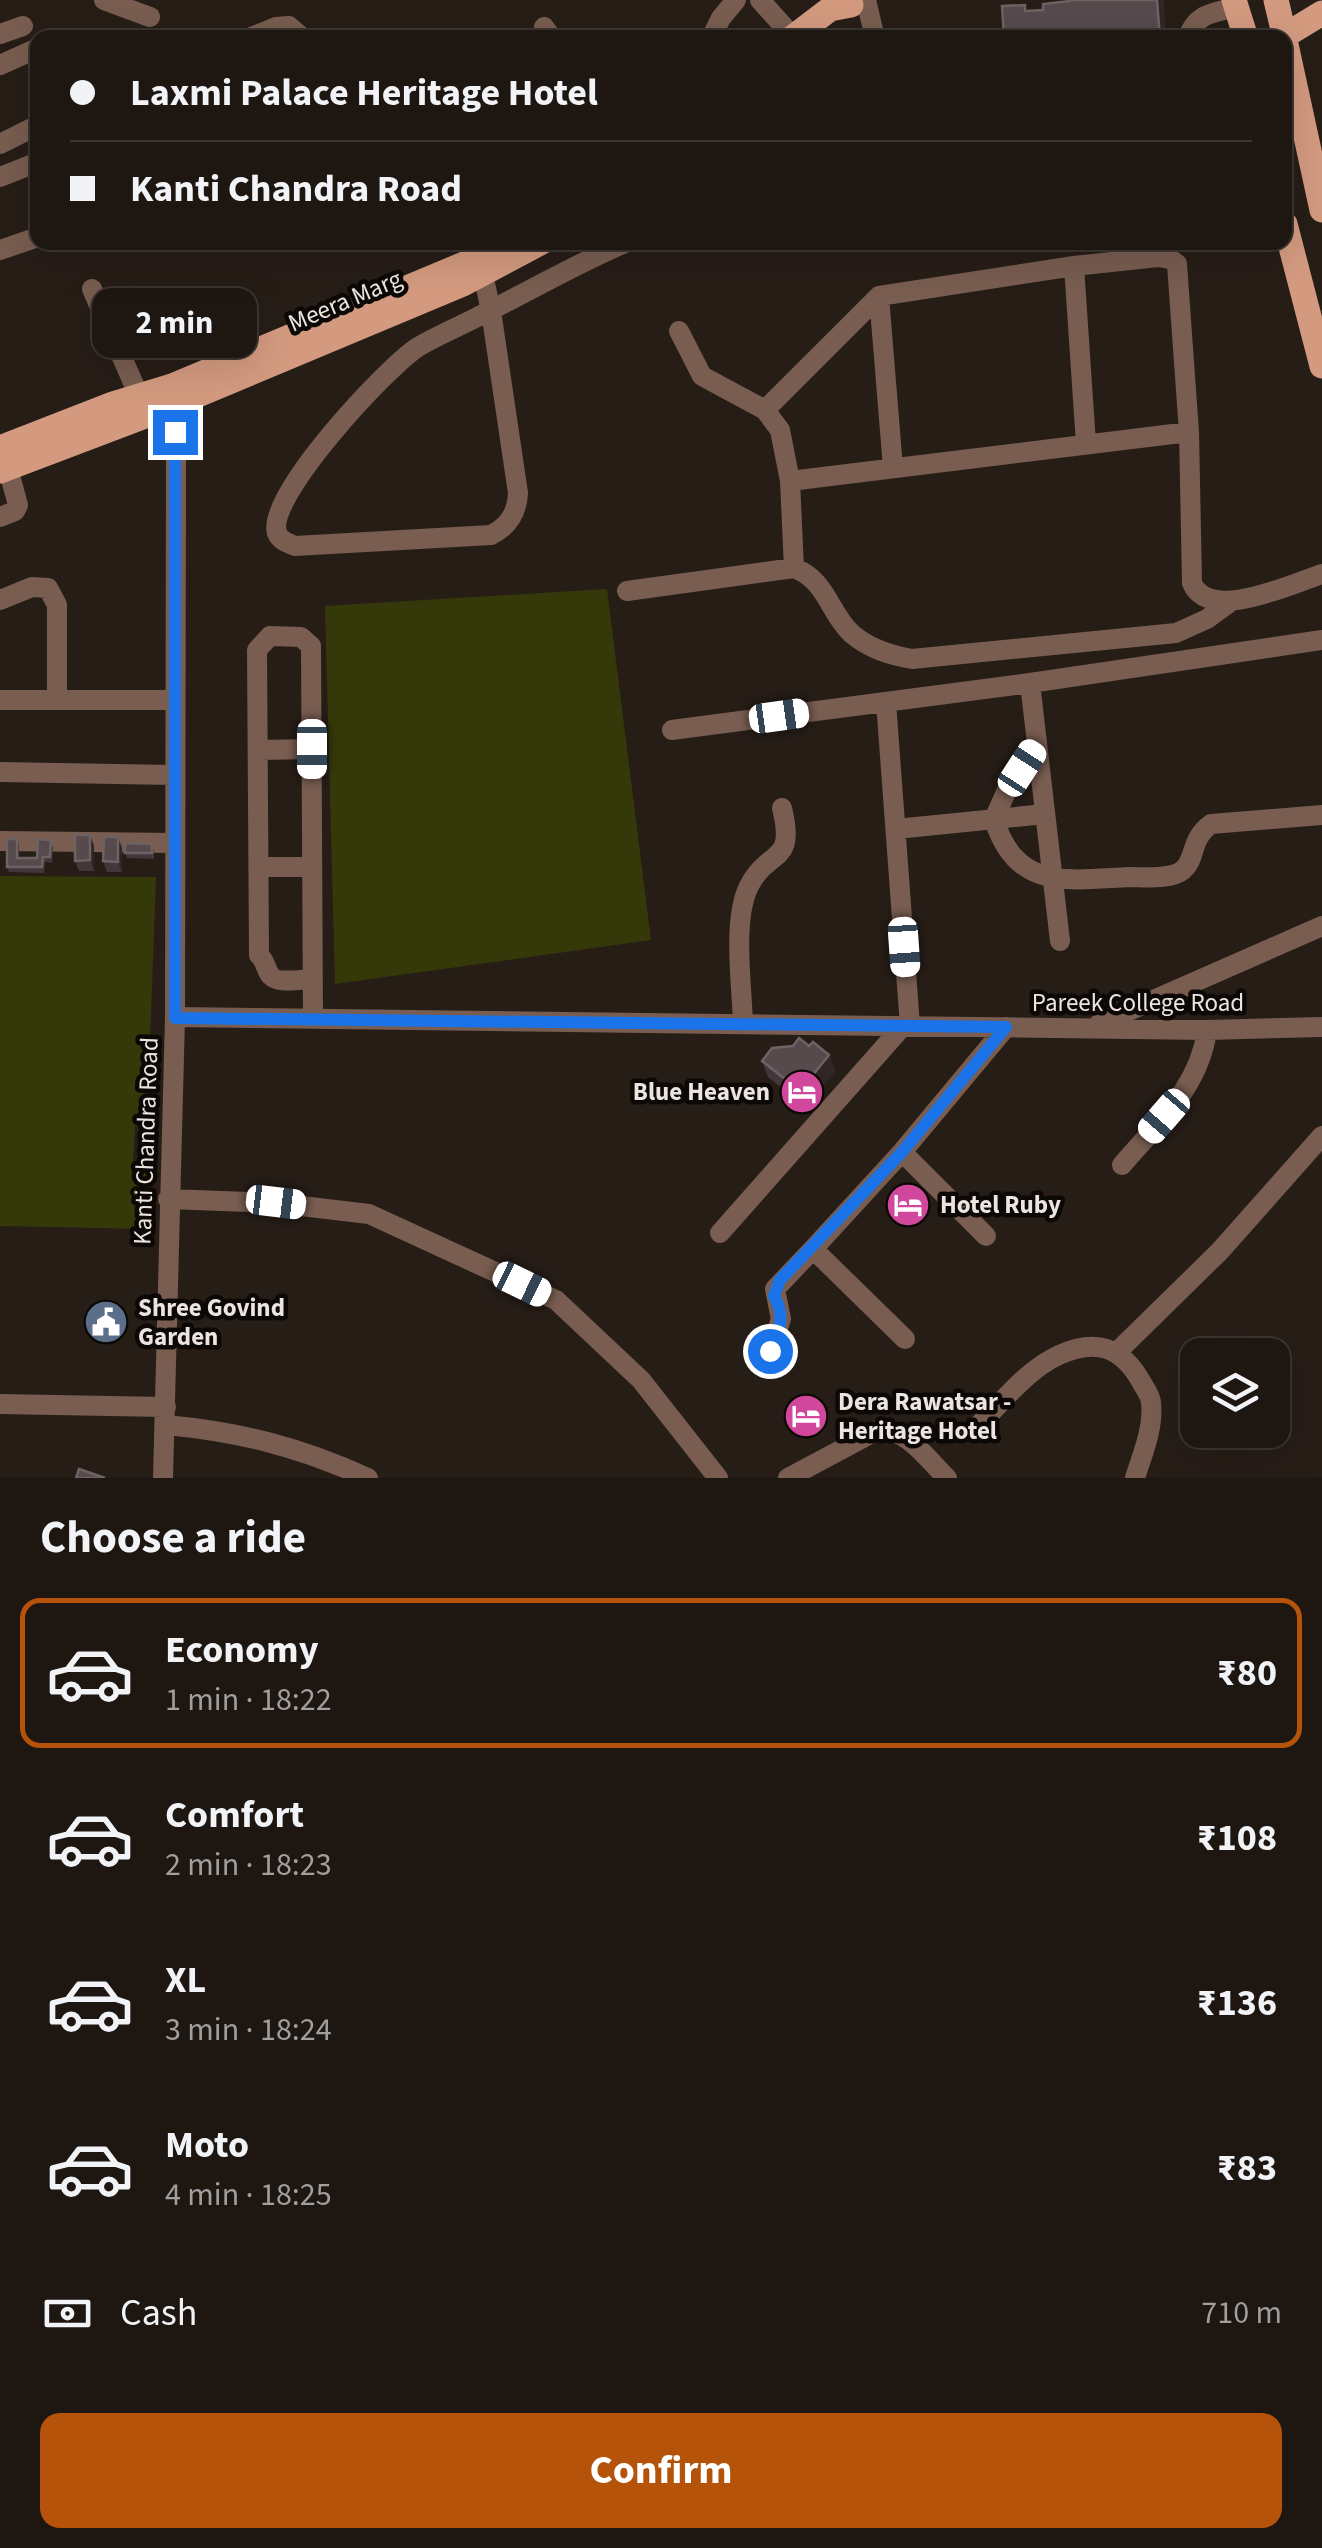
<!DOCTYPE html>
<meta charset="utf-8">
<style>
body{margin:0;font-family:"Source Sans 3",sans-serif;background:#251f1a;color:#f1f3f6;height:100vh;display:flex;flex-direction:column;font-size:38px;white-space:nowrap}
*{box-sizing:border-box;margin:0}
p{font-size:32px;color:#a09f9f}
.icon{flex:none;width:55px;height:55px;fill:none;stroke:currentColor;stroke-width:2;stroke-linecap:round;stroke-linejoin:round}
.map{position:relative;height:1478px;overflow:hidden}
.drawer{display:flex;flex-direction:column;background:#1d1611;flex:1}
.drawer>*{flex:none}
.top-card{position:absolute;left:30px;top:30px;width:1262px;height:220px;border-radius:20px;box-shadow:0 10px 40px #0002,0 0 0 2px #3b3531;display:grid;align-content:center;height:220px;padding:0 40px;background:#1d1611}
.controls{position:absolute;left:1180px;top:1338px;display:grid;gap:20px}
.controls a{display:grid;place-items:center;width:110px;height:110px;border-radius:20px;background:#1d1611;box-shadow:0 10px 40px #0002,0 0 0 2px #3b3531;font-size:50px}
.end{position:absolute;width:45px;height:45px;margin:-22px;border:12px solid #1a73e8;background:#fff;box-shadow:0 0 0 5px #fff}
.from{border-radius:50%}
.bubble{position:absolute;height:70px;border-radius:20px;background:#1d1611;box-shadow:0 10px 40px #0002,0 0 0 2px #3b3531;font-size:32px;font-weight:700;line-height:70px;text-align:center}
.car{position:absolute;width:30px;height:60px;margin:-30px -15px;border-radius:12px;box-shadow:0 0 8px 2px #0007;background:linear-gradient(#fff 24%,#345 0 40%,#fff 0 76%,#345 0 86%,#fff 0)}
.top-card b{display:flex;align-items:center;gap:35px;height:95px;font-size:38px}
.top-card b+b{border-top:2px solid #3b3531}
.top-card i{width:25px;height:25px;background:#f1f3f6}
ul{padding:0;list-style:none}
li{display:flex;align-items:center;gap:30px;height:150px;margin:0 20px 15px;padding:0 20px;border:5px solid transparent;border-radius:20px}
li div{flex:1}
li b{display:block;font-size:38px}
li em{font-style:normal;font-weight:700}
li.active{border-color:#b45309}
li>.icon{width:90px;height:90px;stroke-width:1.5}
h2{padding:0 40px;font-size:45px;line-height:120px}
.pay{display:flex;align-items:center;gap:25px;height:110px;padding:0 40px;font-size:38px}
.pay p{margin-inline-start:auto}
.primary-button{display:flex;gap:20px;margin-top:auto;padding:20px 40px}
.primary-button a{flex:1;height:115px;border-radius:20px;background:#b45309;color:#fff;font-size:40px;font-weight:700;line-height:115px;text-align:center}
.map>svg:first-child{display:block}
.green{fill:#353909}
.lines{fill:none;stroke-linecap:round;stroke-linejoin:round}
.minor{stroke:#785d50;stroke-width:20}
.major{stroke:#d39a7f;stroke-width:25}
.wall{fill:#44373b}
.shaded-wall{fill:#312525}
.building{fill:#564a4d;stroke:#6d6264;stroke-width:2.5}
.route{stroke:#1a73e8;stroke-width:12}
.labels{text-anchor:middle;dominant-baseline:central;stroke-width:9;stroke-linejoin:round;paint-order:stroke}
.street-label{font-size:25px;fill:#ebe4e0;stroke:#0c0806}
.poi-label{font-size:25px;font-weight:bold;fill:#ebe4e0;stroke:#0c0806;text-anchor:start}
</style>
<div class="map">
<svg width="1322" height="1478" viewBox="0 0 1322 1478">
<rect width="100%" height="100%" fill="#271d17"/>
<!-- green -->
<path class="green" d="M607,589l44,351 -316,44 -10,-378z
M0,876l156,1 -9,248 -12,1 -2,37 18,2 -4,64 -147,-3z"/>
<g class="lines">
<!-- minor -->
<path class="minor" d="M104,0l46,17
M760,0l33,37
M866,0l9,38
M544,27l8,11
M0,34l23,-8
M249,38l27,-11 13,-1 14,12
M711,38l10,-20 15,-18
M1188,38c7,-25 26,-25 48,-31
M0,65l38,-17
M0,144l38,-19
M0,177l38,-15
M0,250l38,-13
M1074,266l12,178
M483,274l8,37 27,182c-1,20 -9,33 -27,42l-196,11c-7,-3 -15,-5 -18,-13 -12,-36 110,-166 141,-186 22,-13 47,-23 69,-35 46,-23 91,-49 138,-69
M92,289l47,107
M879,296l14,172
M679,331l23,45 63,34
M790,481l399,-49
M0,517l15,-6 3,-6 -10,-37
M794,568l-4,-87 -10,-51 -15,-20 114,-114 195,-30 84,-9 12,2 7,5 12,168 3,151c17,40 99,1 130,-9
M627,591l167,-23c33,12 35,45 58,66 18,15 38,21 60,25l264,-26 31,-14 22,-16
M0,600l32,-13 16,1 9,17v94
M1030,683l30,258
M0,700h175
M886,702l24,324
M672,730l358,-47 292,-43
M1037,745l-30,45 -13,29c22,72 73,61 135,58 15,0 42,3 54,-7 14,-12 6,-30 28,-46l111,-9
M258,750l54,-1
M0,772l174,3
M896,829l149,-15
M0,841l175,2
M259,867h53
M313,979c-10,0 -35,5 -42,-3 -5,-5 -5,-15 -12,-21l-2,-305 13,-14 31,1 10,9 2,373
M175,1017l1032,13 115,-3
M743,1024c-1,-38 -11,-104 6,-138 20,-39 47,-20 33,-78
M1099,1024l223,-98
M902,1152l84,84
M1122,1165c36,-42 78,-79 85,-135
M168,1199l108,4 93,11 187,86 85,80 77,98
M720,1233l183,-207
M905,1339l-92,-90 89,-97 104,-125
M770,1351l11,-32 -6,-30 38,-40
M1118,1351l102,-100 102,-115
M0,1404l166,3
M166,1425c75,7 133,22 202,53
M979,1425c24,-24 49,-56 80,-70 38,-17 63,-8 83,28 3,6 9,13 9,20 3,25 -9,52 -16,75
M163,1478l12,-461 1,-559 -3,-68
M788,1478l88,-47c29,-6 52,29 71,47"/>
<!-- major -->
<path class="major" d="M1234,0l12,38
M1276,0l9,38
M792,38l38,-29 21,-4
M1281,38l41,-25
M1285,40l37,170
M1285,224l37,142
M0,448l113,-44 59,-18 316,-132
M0,471l174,-66 289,-121 79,-42"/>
</g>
<!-- wall -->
<path class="wall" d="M90,835l4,11v25h-15l-4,-10z
M17,839l2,5v14h18l16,-13 -1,18 -7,-1 -1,11 -35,-1 -2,-5z
M122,848v24h-15l-4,-11z
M154,849v10l-27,-1 -2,-5z
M809,1046l20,9 6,16 -29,36 -38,-30 -6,-16z"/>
<!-- shaded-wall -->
<path class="shaded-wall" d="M1157,0h7l2,38h-6z
M90,835l4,11v25l-4,-11z
M118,837l4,11v24l-4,-10z
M829,1055l6,16 -29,36 -6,-16z"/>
<!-- building -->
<path class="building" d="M1070,0h87l3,38h-156l-2,-32 23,-1v6l18,-1v-6l27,-3z
M75,835h15v25l-15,1z
M104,837h14v25l-15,-1z
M7,839h10v19h20l1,-19 13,1 -1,17h-7l-1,10h-35z
M125,843l27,1v9h-27z
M799,1038l10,8 4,-4 16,13 -29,36 -38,-30 10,-13 21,-2z
M79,1469l26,9h-29z"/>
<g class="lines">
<!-- route -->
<path class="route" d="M175,432v586l831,9 -104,125 -122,128 -6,16c12,20 5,36 -4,55"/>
</g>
<!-- icons -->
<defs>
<g id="hotel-disc" transform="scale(2.25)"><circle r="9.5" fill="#d1479c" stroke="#0c0806"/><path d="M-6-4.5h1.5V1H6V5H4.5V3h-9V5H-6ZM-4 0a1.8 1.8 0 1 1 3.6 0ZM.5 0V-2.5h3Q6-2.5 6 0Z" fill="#fff"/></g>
<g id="civic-disc" transform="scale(2.25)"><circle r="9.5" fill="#5c6f8a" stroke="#0c0806"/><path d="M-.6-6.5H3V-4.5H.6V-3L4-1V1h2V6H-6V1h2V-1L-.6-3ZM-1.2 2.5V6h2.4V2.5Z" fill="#fff"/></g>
</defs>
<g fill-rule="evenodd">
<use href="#hotel-disc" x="802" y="1092"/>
<use href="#hotel-disc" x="908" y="1205"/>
<use href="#civic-disc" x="106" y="1322"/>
<use href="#hotel-disc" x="806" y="1416"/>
</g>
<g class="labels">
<!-- street labels -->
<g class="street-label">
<text transform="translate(345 301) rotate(-23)">Meera Marg</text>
<text x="1138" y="1003">Pareek College Road</text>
<text transform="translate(146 1141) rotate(-88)">Kanti Chandra Road</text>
</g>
<!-- poi labels -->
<g class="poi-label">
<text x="770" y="1092" text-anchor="end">Blue Heaven</text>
<text x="940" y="1205">Hotel Ruby</text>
<text x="138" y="1308">Shree Govind<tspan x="138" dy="29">Garden</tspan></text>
<text x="838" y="1402">Dera Rawatsar -<tspan x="838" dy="29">Heritage Hotel</tspan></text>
</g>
</g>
</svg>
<div class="controls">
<a><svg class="icon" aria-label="layers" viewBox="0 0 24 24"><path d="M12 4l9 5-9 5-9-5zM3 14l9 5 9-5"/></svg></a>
</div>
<i class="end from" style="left:770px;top:1351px"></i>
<i class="end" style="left:175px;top:432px"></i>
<div class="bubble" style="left:92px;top:288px;width:165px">2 min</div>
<i class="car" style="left:779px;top:716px;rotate:82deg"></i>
<i class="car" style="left:312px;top:749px;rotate:180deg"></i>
<i class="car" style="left:1022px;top:768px;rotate:33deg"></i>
<i class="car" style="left:904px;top:947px;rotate:176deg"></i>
<i class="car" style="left:1164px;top:1116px;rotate:221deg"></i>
<i class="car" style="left:276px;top:1202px;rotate:97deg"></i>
<i class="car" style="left:522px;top:1284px;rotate:116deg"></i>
<div class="top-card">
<b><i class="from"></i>Laxmi Palace Heritage Hotel</b>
<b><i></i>Kanti Chandra Road</b>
</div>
</div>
<section class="drawer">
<h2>Choose a ride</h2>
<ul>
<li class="active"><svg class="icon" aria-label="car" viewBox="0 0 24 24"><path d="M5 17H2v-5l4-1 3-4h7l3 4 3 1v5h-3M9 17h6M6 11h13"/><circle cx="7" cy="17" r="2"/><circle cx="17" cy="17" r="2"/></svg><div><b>Economy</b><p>1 min · 18:22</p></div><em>₹80</em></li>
<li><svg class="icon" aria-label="car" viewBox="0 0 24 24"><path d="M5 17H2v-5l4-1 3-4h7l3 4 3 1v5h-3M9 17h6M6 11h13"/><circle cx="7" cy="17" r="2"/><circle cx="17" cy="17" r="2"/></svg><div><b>Comfort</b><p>2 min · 18:23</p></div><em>₹108</em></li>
<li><svg class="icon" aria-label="car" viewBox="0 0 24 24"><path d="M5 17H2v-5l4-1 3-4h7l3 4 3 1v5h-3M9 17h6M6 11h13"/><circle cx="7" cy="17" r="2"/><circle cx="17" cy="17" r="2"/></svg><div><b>XL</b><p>3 min · 18:24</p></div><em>₹136</em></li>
<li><svg class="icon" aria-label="car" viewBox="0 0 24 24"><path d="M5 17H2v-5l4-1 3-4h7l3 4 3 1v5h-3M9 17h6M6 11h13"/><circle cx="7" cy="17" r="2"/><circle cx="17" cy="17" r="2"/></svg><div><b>Moto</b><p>4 min · 18:25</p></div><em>₹83</em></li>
</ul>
<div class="pay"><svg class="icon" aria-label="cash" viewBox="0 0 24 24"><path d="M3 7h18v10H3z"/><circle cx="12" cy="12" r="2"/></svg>Cash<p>710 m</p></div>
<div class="primary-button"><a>Confirm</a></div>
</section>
